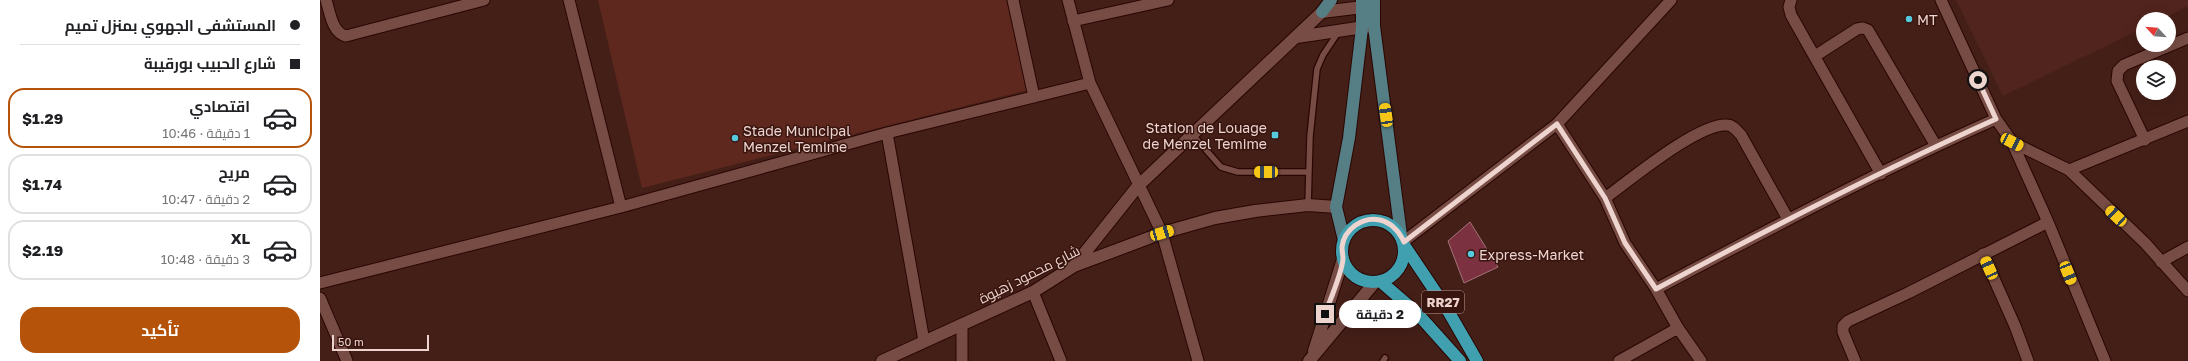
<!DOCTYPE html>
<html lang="ar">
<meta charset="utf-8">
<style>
body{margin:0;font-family:"Golos Text",Cairo,sans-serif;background:#f2f2f2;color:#202124;direction:rtl;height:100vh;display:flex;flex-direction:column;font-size:15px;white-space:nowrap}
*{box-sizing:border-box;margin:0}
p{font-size:13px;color:#757577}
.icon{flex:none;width:22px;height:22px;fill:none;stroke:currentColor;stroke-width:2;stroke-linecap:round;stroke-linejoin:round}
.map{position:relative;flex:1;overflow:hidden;direction:ltr}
.drawer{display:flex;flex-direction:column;background:#fff;width:320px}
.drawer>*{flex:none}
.top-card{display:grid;align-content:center;height:88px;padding:0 20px;background:#fff}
.needle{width:26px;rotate:296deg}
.controls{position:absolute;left:1816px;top:12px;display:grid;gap:8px}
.controls a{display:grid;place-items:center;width:40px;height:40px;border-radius:50%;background:#fff;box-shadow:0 4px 16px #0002;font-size:20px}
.scale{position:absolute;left:12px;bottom:10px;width:97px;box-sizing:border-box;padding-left:4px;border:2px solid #edd4cf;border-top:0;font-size:11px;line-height:14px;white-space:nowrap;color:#edd4cf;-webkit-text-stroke:3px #39150f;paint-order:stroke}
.end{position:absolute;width:18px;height:18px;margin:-9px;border:5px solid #edd4cf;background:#111;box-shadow:0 0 0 2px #111}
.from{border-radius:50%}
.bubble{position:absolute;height:28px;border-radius:14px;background:#fff;box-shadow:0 4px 16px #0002;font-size:13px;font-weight:700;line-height:28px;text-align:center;direction:rtl}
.car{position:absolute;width:12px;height:24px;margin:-12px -6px;border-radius:5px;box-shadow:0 0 3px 1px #0007;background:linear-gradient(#f5c518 24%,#345 0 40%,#f5c518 0 76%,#345 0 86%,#f5c518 0)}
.top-card b{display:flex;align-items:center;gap:14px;height:38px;font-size:15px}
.top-card b+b{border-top:1px solid #e0e0e0}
.top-card i{width:10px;height:10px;background:#202124}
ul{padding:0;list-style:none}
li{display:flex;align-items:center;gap:12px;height:60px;margin:0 8px 6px;padding:0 12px;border:2px solid #e0e0e0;border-radius:16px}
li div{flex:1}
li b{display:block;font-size:15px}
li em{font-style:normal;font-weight:700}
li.active{border-color:#b45309}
li>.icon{width:36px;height:36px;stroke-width:1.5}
.button{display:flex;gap:8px;margin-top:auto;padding:8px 20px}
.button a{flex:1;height:46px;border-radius:16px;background:#b45309;color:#fff;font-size:16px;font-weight:700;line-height:46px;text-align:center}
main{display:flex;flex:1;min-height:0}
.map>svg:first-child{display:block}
.built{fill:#51241d}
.green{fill:#5f281f}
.building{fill:#7b313f;stroke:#a27379}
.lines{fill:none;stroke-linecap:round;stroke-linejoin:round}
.lane-casing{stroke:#290603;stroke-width:8}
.street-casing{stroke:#290603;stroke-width:13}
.secondary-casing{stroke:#290603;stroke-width:14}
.primary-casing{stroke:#290603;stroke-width:14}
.highway-casing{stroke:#290603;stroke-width:14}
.lane{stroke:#774c44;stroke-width:5.5}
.street{stroke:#774c44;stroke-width:11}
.secondary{stroke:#774c44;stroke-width:12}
.primary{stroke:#567e85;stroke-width:12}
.highway{stroke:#40a0b0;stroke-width:12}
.route{stroke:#edd4cf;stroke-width:5}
.poi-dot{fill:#55cade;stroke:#39150f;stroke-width:1.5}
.labels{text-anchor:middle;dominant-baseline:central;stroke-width:3;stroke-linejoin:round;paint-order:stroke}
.shield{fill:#39150f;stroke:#b79b95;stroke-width:1}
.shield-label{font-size:13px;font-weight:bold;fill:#edd4cf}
.poi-label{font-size:14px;fill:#edd4cf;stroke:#39150f;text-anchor:start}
.street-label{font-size:14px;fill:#edd4cf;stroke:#39150f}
</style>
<main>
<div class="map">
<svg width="1868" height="361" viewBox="0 0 1868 361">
<rect width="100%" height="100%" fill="#441f18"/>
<!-- built -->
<path class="built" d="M1636,0h232v6l-26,13h-19v9l-140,68z"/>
<!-- green -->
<path class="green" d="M278,0h417l21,88 -394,100z"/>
<!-- building -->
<path class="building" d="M1150,222l28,45 -34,16 -16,-42z"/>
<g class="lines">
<!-- lane casing -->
<g class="lane-casing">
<path id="lane" d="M872,134l29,33 17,5h71
M988,205l2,-69 7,-67 6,-14 16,-24
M1063,361l2,-3"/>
</g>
<!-- street casing -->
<g class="street-casing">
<path id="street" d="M6,0c4,12 6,33 20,36l138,-36
M249,0l52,207
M693,0l21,97
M748,0l22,83 72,150 36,128
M1471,0l-2,7 2,8 90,159
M1621,0l55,119 16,23 36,80 57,139
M753,21l95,-21
M1495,56l42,-27 6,-1 5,2 68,116
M1237,124l48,74 20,45 31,46 22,39 23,33
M567,133l37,208
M1825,140l-28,-59 1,-10 6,-6 64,-27
M1692,142l57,28 76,73 43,48
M1749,170l119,-49
M1285,198c25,-18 93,-75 122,-73 6,0 10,6 14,10l47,84
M1083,242l154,-118 114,-124
M1663,254l32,72 13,35
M1841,262l27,-15
M0,283l301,-76 266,-74 203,-50
M1336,289c112,-59 224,-119 340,-170
M713,292l28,69
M0,298l27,63
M642,324v37
M1299,361l59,-33
M1535,361l-12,-29v-6l5,-5 60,-28 140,-71"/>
</g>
<!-- secondary casing -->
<g class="secondary-casing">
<path id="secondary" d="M977,37l74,-11
M755,265l63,-79 184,-174 49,-6
M994,351l29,-92
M562,361l151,-69 41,-26 88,-33 53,-15 40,-7 53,-6 28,2
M989,361l66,-79"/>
</g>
<!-- primary casing -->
<g class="primary-casing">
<path id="primary" d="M1054,0v26l27,209
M1002,12l9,-12
M1024,240l-8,-33 13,-69 13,-110v-28"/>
</g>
<!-- highway casing -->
<g class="highway-casing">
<path id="highway" d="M1022 251a31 31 0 1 1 62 0a31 31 0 1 1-62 0Z
M1084,245l43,64 30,52
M1060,281l36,31 44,49"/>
</g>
<!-- lane -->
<use href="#lane" class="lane"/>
<!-- street -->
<use href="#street" class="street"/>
<!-- secondary -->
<use href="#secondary" class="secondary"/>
<!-- primary -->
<use href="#primary" class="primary"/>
<!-- highway -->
<use href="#highway" class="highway"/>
</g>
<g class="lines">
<!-- route -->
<path class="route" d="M1005,314c5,-14 17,-41 18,-55 0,-4 -1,-8 -1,-12 2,-18 21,-31 38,-27 12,3 19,11 24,22l153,-118 48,74 20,45 31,46c112,-60 224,-118 340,-170l-18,-39"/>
</g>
<!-- markers -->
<g class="poi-dot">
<circle cx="1589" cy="19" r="4"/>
<rect x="951" y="131" width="8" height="8" rx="2"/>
<circle cx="415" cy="138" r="4"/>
<circle cx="1151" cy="254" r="4"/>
</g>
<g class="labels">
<!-- shield labels -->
<rect class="shield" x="1102" y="291" width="42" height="22" rx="3"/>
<g class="shield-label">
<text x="1123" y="302">RR27</text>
</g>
<!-- poi labels -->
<g class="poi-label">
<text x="1597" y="19">MT</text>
<text x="947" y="127" text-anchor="end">Station de Louage<tspan x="947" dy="16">de Menzel Temime</tspan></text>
<text x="423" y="130">Stade Municipal<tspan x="423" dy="16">Menzel Temime</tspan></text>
<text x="1159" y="254">Express-Market</text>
</g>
<!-- street labels -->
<g class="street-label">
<text transform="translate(709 274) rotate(-27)">شارع محمود زهيوة</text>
</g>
</g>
</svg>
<div class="controls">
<a><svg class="needle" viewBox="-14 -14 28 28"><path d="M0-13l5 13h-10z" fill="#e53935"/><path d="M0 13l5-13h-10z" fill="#757577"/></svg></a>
<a><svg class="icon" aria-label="layers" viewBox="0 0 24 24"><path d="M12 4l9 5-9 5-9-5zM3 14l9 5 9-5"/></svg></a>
</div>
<div class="scale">50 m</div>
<i class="end from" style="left:1658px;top:80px"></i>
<i class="end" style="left:1005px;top:314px"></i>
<div class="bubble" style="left:1019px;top:300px;width:82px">2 دقيقة</div>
<i class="car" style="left:1066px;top:115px;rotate:352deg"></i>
<i class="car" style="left:1692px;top:142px;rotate:117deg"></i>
<i class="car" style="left:946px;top:172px;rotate:270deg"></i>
<i class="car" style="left:1796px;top:216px;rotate:313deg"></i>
<i class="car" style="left:842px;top:233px;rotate:74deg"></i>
<i class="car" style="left:1669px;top:268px;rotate:336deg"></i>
<i class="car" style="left:1748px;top:273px;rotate:158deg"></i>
</div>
<section class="drawer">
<div class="top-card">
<b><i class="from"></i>المستشفى الجهوي بمنزل تميم</b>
<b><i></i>شارع الحبيب بورقيبة</b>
</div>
<ul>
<li class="active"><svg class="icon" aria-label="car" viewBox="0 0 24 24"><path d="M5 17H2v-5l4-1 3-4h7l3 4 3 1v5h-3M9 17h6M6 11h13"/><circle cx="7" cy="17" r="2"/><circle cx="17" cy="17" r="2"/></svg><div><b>اقتصادي</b><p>1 دقيقة · 10:46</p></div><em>$1.29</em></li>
<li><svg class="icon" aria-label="car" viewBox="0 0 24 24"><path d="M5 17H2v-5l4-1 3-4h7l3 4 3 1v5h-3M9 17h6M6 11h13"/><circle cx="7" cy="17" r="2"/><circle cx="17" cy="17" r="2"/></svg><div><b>مريح</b><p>2 دقيقة · 10:47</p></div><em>$1.74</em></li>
<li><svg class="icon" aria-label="car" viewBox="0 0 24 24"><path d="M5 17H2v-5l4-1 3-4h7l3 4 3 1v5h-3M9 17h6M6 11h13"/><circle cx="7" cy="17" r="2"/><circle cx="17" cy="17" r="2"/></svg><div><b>XL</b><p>3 دقيقة · 10:48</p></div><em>$2.19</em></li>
</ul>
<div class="button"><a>تأكيد</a></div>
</section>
</main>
